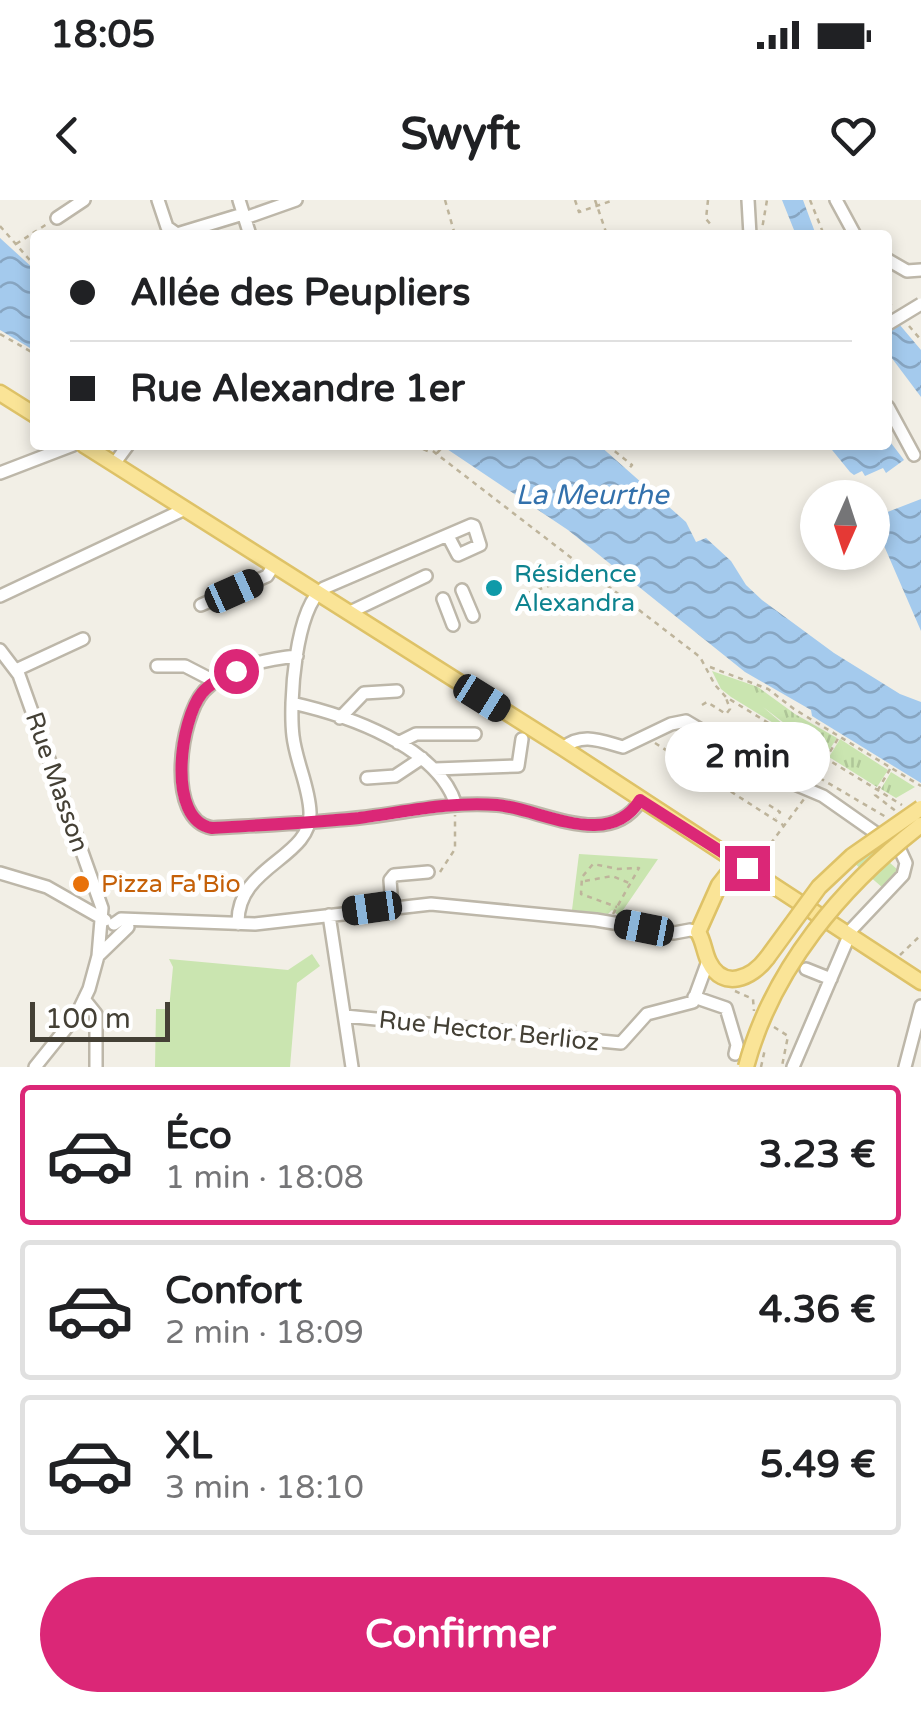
<!DOCTYPE html>
<html lang="fr">
<meta charset="utf-8">
<style>
body{margin:0;font-family:"Varela Round",sans-serif;background:#f6f6f6;color:#202124;height:100vh;display:flex;flex-direction:column;font-size:38px;white-space:nowrap}
*{box-sizing:border-box;margin:0}
p{font-size:32px;color:#757577}
.icon{flex:none;width:55px;height:55px;fill:none;stroke:currentColor;stroke-width:2;stroke-linecap:round;stroke-linejoin:round}
.map{position:relative;height:867px;overflow:hidden}
.sheet{display:flex;flex-direction:column;background:#fff;flex:1}
.sheet>*{flex:none}
.hud{position:absolute;left:30px;top:30px;width:862px;height:220px;border-radius:10px;box-shadow:0 5px 15px #0003;display:grid;align-content:center;height:220px;padding:0 40px;background:#fff}
.needle{width:65px;rotate:183deg}
.tools{position:absolute;left:800px;top:280px;display:grid;gap:20px}
.tools a{display:grid;place-items:center;width:90px;height:90px;border-radius:50%;background:#fff;box-shadow:0 5px 15px #0003;font-size:50px}
.scale{position:absolute;left:30px;bottom:25px;width:140px;box-sizing:border-box;padding-left:10px;border:5px solid #444035;border-top:0;font-size:28px;line-height:35px;white-space:nowrap;color:#444035;-webkit-text-stroke:8px #fff;paint-order:stroke}
.end{position:absolute;width:45px;height:45px;margin:-22px;border:12px solid #db2777;background:#fff;box-shadow:0 0 0 5px #fff}
.from{border-radius:50%}
.bubble{position:absolute;height:70px;border-radius:35px;background:#fff;box-shadow:0 5px 15px #0003;font-size:32px;font-weight:700;line-height:70px;text-align:center}
.car{position:absolute;width:30px;height:60px;margin:-30px -15px;border-radius:12px;box-shadow:0 0 8px 2px #0007;background:linear-gradient(#222 24%,#8ab4d8 0 40%,#222 0 76%,#8ab4d8 0 86%,#222 0)}
.hud b{display:flex;align-items:center;gap:35px;height:95px;font-size:38px}
.hud b+b{border-top:2px solid #e0e0e0}
.hud i{width:25px;height:25px;background:#202124}
ul{padding:18px 0 0;list-style:none}
li{display:flex;align-items:center;gap:30px;height:140px;margin:0 20px 15px;padding:0 20px;border:5px solid #e0e0e0;border-radius:10px}
li div{flex:1}
li b{display:block;font-size:38px}
li em{font-style:normal;font-weight:700}
li.current{border-color:#db2777}
li>.icon{width:90px;height:90px;stroke-width:1.5}
.primary-button{display:flex;gap:20px;margin-top:auto;padding:20px 40px}
.primary-button a{flex:1;height:115px;border-radius:60px;background:#db2777;color:#fff;font-size:40px;font-weight:700;line-height:115px;text-align:center}
.status{display:flex;justify-content:space-between;align-items:center;height:70px;padding:0 50px;background:#fff;direction:ltr}
.status svg{height:28px;fill:currentColor}
header{display:flex;justify-content:space-between;align-items:center;height:130px;padding:0 40px;background:#fff;font-size:45px;font-weight:700}
.map>svg:first-child{display:block}
.grass{fill:url(#grass-tufts)}
.park{fill:#cae5b0}
.water{fill:url(#water-waves)}
.lines{fill:none;stroke-linecap:round;stroke-linejoin:round}
.minor-casing{stroke:#bdb7a9;stroke-width:16}
.major-casing{stroke:#dec267;stroke-width:19}
.path{stroke:#beb49b;stroke-width:2.5;stroke-dasharray:5 5;stroke-linecap:butt}
.minor{stroke:#fff;stroke-width:11}
.major{stroke:#fae497;stroke-width:14}
.minor-bridge-casing{stroke:#bdb7a9;stroke-width:16;stroke-linecap:butt}
.major-bridge-casing{stroke:#dec267;stroke-width:19;stroke-linecap:butt}
.path-bridge{stroke:#beb49b;stroke-width:2.5;stroke-dasharray:5 5;stroke-linecap:butt}
.minor-bridge{stroke:#fff;stroke-width:11}
.major-bridge{stroke:#fae497;stroke-width:14}
.route{stroke:#db2777;stroke-width:12}
.culture-dot{fill:#0f9aa8;stroke:#fff;stroke-width:4}
.food-dot{fill:#e8710a;stroke:#fff;stroke-width:4}
.labels{text-anchor:middle;dominant-baseline:central;stroke-width:10;stroke-linejoin:round;paint-order:stroke}
.culture-label{font-size:25px;fill:#0d838f;stroke:#fff;text-anchor:start}
.street-label{font-size:25px;fill:#444035;stroke:#fff}
.food-label{font-size:25px;fill:#c56008;stroke:#fff;text-anchor:start}
.water-label{font-size:28px;font-style:italic;fill:#3371ac;stroke:#fff}
</style>
<div class="status"><b>18:05</b><svg viewBox="0 0 49 12"><path d="M0 12V9h3v3zM5 12V6h3v6zM10 12V3h3v9zM15 12V0h3v12zM26 1h20v11H26zM47 4h2v5h-2z"/></svg></div>
<header><svg class="icon" aria-label="back" viewBox="0 0 24 24"><path d="M15 5l-7 7 7 7"/></svg>Swyft<svg class="icon" aria-label="heart" viewBox="0 0 24 24"><path d="M12 20l-8-8c-3-5 5-10 8-4 3-6 11-1 8 4z"/></svg></header>
<div class="map">
<svg width="921" height="867" viewBox="0 0 921 867">
<defs>
<pattern id="grass-tufts" width="24" height="20" patternUnits="userSpaceOnUse" patternTransform="scale(2.5)"><rect width="24" height="20" fill="#cae5b0"/><path d="M3 7l-1-3M5 7V3M7 7l1-3M15 17l-1-3M17 17v-4M19 17l1-3" fill="none" stroke="#afc698"/></pattern>
<pattern id="water-waves" width="16" height="10" patternUnits="userSpaceOnUse" patternTransform="scale(2.5)"><rect width="16" height="10" fill="#a4caed"/><path d="M0 5q4-4 8 0t8 0" fill="none" stroke="#87a5c1"/></pattern>
</defs>
<rect width="100%" height="100%" fill="#f2efe6"/>
<!-- grass -->
<path class="grass" d="M712,471l46,16 37,27 42,24 -11,17 -63,-48 41,35 -73,-45 -10,-8z
M840,539l48,31 -11,17 -48,-30z
M891,572l24,15 -19,11 -15,-9z"/>
<!-- park -->
<path class="park" d="M870,645l28,25 -15,18 -29,-25z
M579,654l79,5 -39,57 -7,-6 -4,4 -36,-4z
M312,754l8,12 -23,17 -7,84h-135l1,-58h13l4,-42 -4,-8 119,11z"/>
<!-- water -->
<path class="water" d="M782,0h21l13,35h-20z
M0,38l35,32v81l-35,-21z
M888,111l33,39v47l-33,-44z
M888,239l16,21 -18,13 -3,-5 -18,8 -3,-5 -8,4 -4,-3 -22,-27h60z
M441,245h158l87,77 10,20 10,-4 25,23 15,24 16,15 72,53 66,41 21,8v81l-109,-67 -1,-6 -66,-38 -177,-142z
M921,299v132l-49,-113z"/>
<g class="lines">
<!-- minor casing -->
<g class="minor-casing">
<path id="minor" d="M158,0l9,27 10,7 66,-20
M239,0l11,35
M748,0l2,35
M836,0l19,35
M57,18l27,-18
M245,18l51,-18
M888,60l19,11 14,-1
M888,207l26,48
M114,264l14,-19
M0,273l73,-28
M462,390l11,26
M0,396l185,-87
M443,399l10,26
M201,405l66,-29 7,-11
M348,413l78,-37
M0,450l19,25 83,233 -4,48 -9,33 -13,27 -41,51
M297,456c-31,3 -71,12 -93,35 -24,26 -39,129 8,137 52,-3 103,-5 155,-11 43,-5 86,-16 130,-12 45,4 112,46 144,-5
M157,466h28l31,16
M16,470l67,-31
M292,503c54,12 146,43 164,102
M340,518l24,-25 33,-2
M398,543l18,-9h59
M563,548c19,-16 38,-7 60,-1l48,-23 15,-3 99,59 38,16 77,54 6,13 -3,12 -51,54 -59,138
M435,569l83,-3 4,-27
M367,578l28,-2 27,-18
M0,673l47,14 58,33
M392,706l-2,-26 4,-5 34,-3
M329,715l23,152
M114,724l7,-5 134,5 176,-20 165,16 78,13 16,-3 8,2
M238,724c-2,-59 74,-65 72,-112 -1,-26 -14,-50 -17,-76 -4,-32 2,-130 31,-148l147,-63 3,1 6,19 -22,10 -10,-19
M98,756l30,-29
M806,769l25,10
M694,797l32,11 11,37 -2,9
M84,799l12,15v53
M345,816l276,27 26,-29 46,-12 15,-41
M905,867l16,-61"/>
</g>
<!-- major casing -->
<g class="major-casing">
<path id="major" d="M0,193l35,22
M84,245l479,303 358,234
M737,662l-18,23 -21,47c6,10 6,20 11,30 14,29 43,16 58,-4"/>
</g>
<!-- path -->
<path class="path" d="M445,0l10,35
M575,0l4,12 35,-12
M595,0l12,35
M708,0l-2,19 6,7
M810,0l14,35
M0,26l35,40
M761,35l6,-35
M16,44l31,-20
M888,102l6,6
M909,126l12,14
M0,134l35,20
M414,245l16,7
M425,245l275,212 15,28 11,12 176,108
M607,245l25,20 -4,5
M437,253l8,-8
M528,393l60,-20
M710,467l58,22 26,20 127,77
M702,505l5,-3 19,12 4,-5 -4,-11
M655,543l128,82
M890,569l-15,26 22,17
M819,576l4,-6 -3,-2 19,-31
M814,584l4,-7 68,40
M769,605l11,7 -4,6
M764,664l2,-8h7l-5,-9 36,-48
M440,672l15,-23v-34
M585,681l27,-5 17,7
M106,692l16,-10
M613,714l26,-46 -21,1 -25,-5 -11,13 -1,17 36,13
M900,755l21,-20
M735,791l18,8 1,12
M774,827l14,9 -6,30"/>
<!-- minor -->
<use href="#minor" class="minor"/>
<!-- major -->
<use href="#major" class="major"/>
<!-- minor-bridge casing -->
<g class="minor-bridge-casing">
<path id="minor-bridge" d="M888,124l33,-20"/>
</g>
<!-- major-bridge casing -->
<g class="major-bridge-casing">
<path id="major-bridge" d="M767,758l52,-71 33,-31 69,-48
M746,867c26,-98 96,-181 175,-242"/>
</g>
<!-- path-bridge -->
<path class="path-bridge" d="M761,867l4,-18"/>
<!-- minor-bridge -->
<use href="#minor-bridge" class="minor-bridge"/>
<!-- major-bridge -->
<use href="#major-bridge" class="major-bridge"/>
</g>
<g class="lines">
<!-- route -->
<path class="route" d="M236,471c-12,6 -26,12 -34,22 -22,27 -36,127 10,135 49,-3 98,-5 147,-10 46,-6 92,-17 138,-13 44,4 112,46 143,-5l107,68"/>
</g>
<!-- markers -->
<circle class="culture-dot" cx="494" cy="388" r="10"/>
<circle class="food-dot" cx="81" cy="684" r="10"/>
<g class="labels">
<!-- culture labels -->
<g class="culture-label">
<text x="514" y="374">Résidence<tspan x="514" dy="29">Alexandra</tspan></text>
</g>
<!-- street labels -->
<g class="street-label">
<text transform="translate(57 582) rotate(71)">Rue Masson</text>
<text transform="translate(489 831) rotate(6)">Rue Hector Berlioz</text>
</g>
<!-- food labels -->
<g class="food-label">
<text x="101" y="684">Pizza Fa'Bio</text>
</g>
<!-- water labels -->
<g class="water-label">
<text x="592" y="295">La Meurthe</text>
</g>
</g>
</svg>
<div class="tools">
<a><svg class="needle" viewBox="-14 -14 28 28"><path d="M0-13l5 13h-10z" fill="#e53935"/><path d="M0 13l5-13h-10z" fill="#757577"/></svg></a>
</div>
<div class="scale">100 m</div>
<i class="end from" style="left:236px;top:471px"></i>
<i class="end" style="left:747px;top:668px"></i>
<div class="bubble" style="left:665px;top:522px;width:165px">2 min</div>
<i class="car" style="left:234px;top:391px;rotate:66deg"></i>
<i class="car" style="left:482px;top:498px;rotate:122deg"></i>
<i class="car" style="left:372px;top:708px;rotate:262deg"></i>
<i class="car" style="left:644px;top:728px;rotate:281deg"></i>
<div class="hud">
<b><i class="from"></i>Allée des Peupliers</b>
<b><i></i>Rue Alexandre 1er</b>
</div>
</div>
<section class="sheet">
<ul>
<li class="current"><svg class="icon" aria-label="car" viewBox="0 0 24 24"><path d="M5 17H2v-5l4-1 3-4h7l3 4 3 1v5h-3M9 17h6M6 11h13"/><circle cx="7" cy="17" r="2"/><circle cx="17" cy="17" r="2"/></svg><div><b>Éco</b><p>1 min · 18:08</p></div><em>3.23 €</em></li>
<li><svg class="icon" aria-label="car" viewBox="0 0 24 24"><path d="M5 17H2v-5l4-1 3-4h7l3 4 3 1v5h-3M9 17h6M6 11h13"/><circle cx="7" cy="17" r="2"/><circle cx="17" cy="17" r="2"/></svg><div><b>Confort</b><p>2 min · 18:09</p></div><em>4.36 €</em></li>
<li><svg class="icon" aria-label="car" viewBox="0 0 24 24"><path d="M5 17H2v-5l4-1 3-4h7l3 4 3 1v5h-3M9 17h6M6 11h13"/><circle cx="7" cy="17" r="2"/><circle cx="17" cy="17" r="2"/></svg><div><b>XL</b><p>3 min · 18:10</p></div><em>5.49 €</em></li>
</ul>
<div class="primary-button"><a>Confirmer</a></div>
</section>
